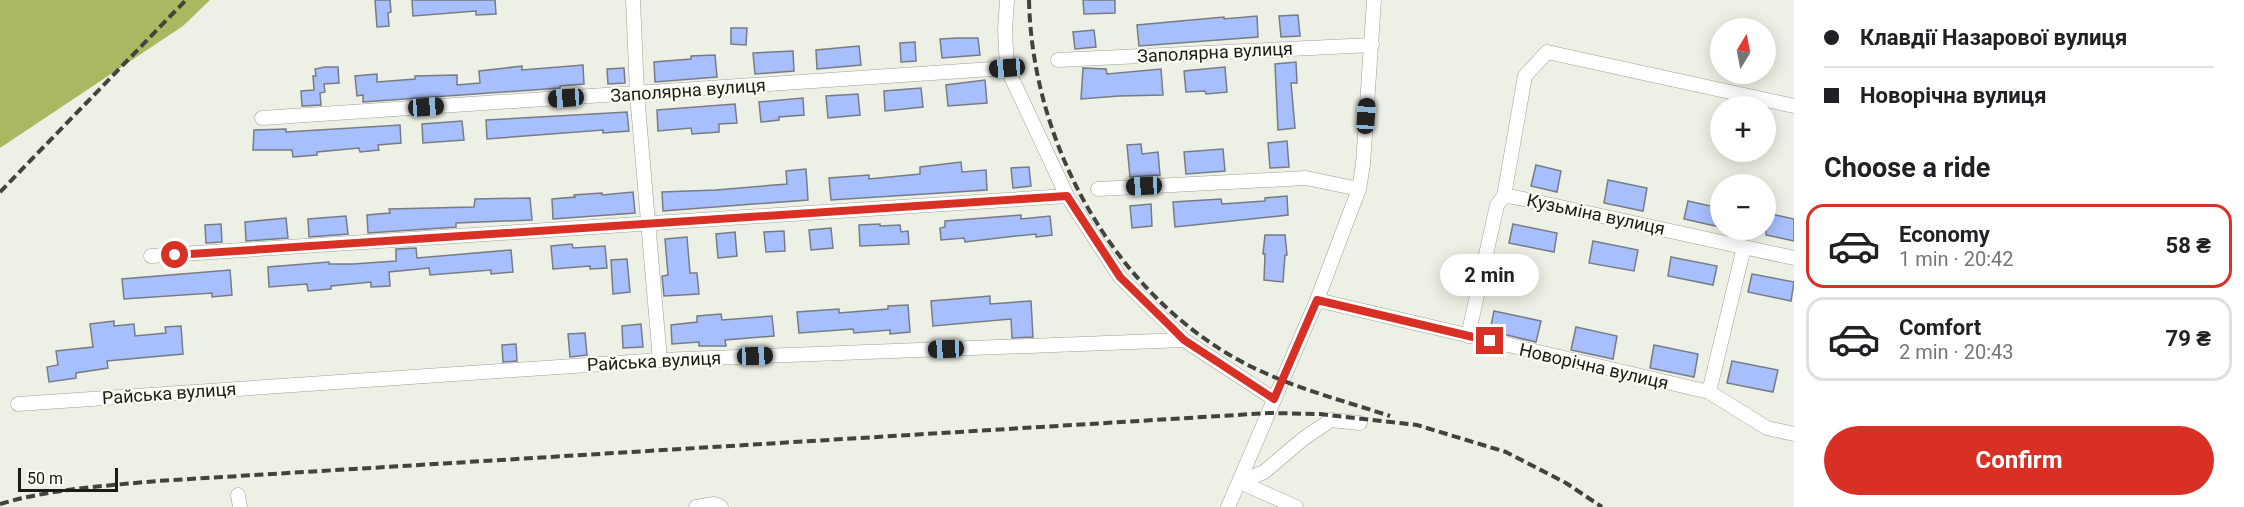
<!DOCTYPE html>
<meta charset="utf-8">
<style>
body{margin:0;font-family:Roboto,sans-serif;background:#f2f2f2;color:#202124;height:100vh;display:flex;flex-direction:column;font-size:22px;white-space:nowrap}
*{box-sizing:border-box;margin:0}
p{font-size:20px;color:#757577}
.icon{flex:none;width:33px;height:33px;fill:none;stroke:currentColor;stroke-width:2;stroke-linecap:round;stroke-linejoin:round}
.map{position:relative;flex:1;overflow:hidden}
.drawer{display:flex;flex-direction:column;background:#fff;width:450px}
.drawer>*{flex:none}
.banner{display:grid;align-content:center;height:132px;padding:0 30px;background:#fff}
.needle{width:39px;rotate:10deg}
.buttons{position:absolute;left:1710px;top:18px;display:grid;gap:12px}
.buttons a{display:grid;place-items:center;width:66px;height:66px;border-radius:50%;background:#fff;box-shadow:0 3px 15px #0003;font-size:30px}
.scale{position:absolute;left:18px;bottom:15px;width:100px;box-sizing:border-box;padding-left:6px;border:3px solid #1b1c18;border-top:0;font-size:16px;line-height:21px;white-space:nowrap;color:#1b1c18;-webkit-text-stroke:4px #fafdf2;paint-order:stroke}
.end{position:absolute;width:27px;height:27px;margin:-14px;border:8px solid #d93025;background:#fff;box-shadow:0 0 0 3px #fff}
.from{border-radius:50%}
.bubble{position:absolute;height:42px;border-radius:21px;background:#fff;box-shadow:0 3px 15px #0003;font-size:20px;font-weight:700;line-height:42px;text-align:center}
.car{position:absolute;width:18px;height:36px;margin:-18px -9px;border-radius:8px;box-shadow:0 0 4px 2px #0007;background:linear-gradient(#222 24%,#8ab4d8 0 40%,#222 0 76%,#8ab4d8 0 86%,#222 0)}
.banner b{display:flex;align-items:center;gap:21px;height:57px;font-size:22px}
.banner b+b{border-top:2px solid #e0e0e0}
.banner i{width:15px;height:15px;background:#202124}
ul{padding:0;list-style:none}
li{display:flex;align-items:center;gap:18px;height:84px;margin:0 12px 9px;padding:0 18px;border:3px solid #e0e0e0;border-radius:18px}
li div{flex:1}
li b{display:block;font-size:22px}
li em{font-style:normal;font-weight:700}
li.selected{border-color:#d93025}
li>.icon{width:54px;height:54px;stroke-width:1.5}
h2{padding:0 30px;font-size:27px;line-height:72px}
.primary-button{display:flex;gap:12px;margin-top:auto;padding:12px 30px}
.primary-button a{flex:1;height:69px;border-radius:36px;background:#d93025;color:#fff;font-size:24px;font-weight:700;line-height:69px;text-align:center}
main{display:flex;flex:1;min-height:0}
.map>svg:first-child{display:block}
.forest{fill:#a8b962}
.building{fill:#a8bffd;stroke:#777b85;stroke-width:1.5}
.lines{fill:none;stroke-linecap:round;stroke-linejoin:round}
.minor-casing{stroke:#9ea096;stroke-width:15}
.minor{stroke:#fff;stroke-width:14}
.rail{stroke:#41433d;stroke-width:4;stroke-dasharray:9 4.5;stroke-linecap:butt}
.route{stroke:#d93025;stroke-width:8}
.labels{text-anchor:middle;dominant-baseline:central;stroke-width:4.5;stroke-linejoin:round;paint-order:stroke}
.street-label{font-size:18px;fill:#1b1c18;stroke:#fafdf2}
</style>
<main>
<div class="map">
<svg width="1794" height="507" viewBox="0 0 1794 507">
<rect width="100%" height="100%" fill="#edf0e4"/>
<!-- forest -->
<path class="forest" d="M0,0h210l-27,26 -183,122z"/>
<!-- building -->
<path class="building" d="M375,0h15l1,12 -3,1 1,13 -12,1z
M412,0h83l1,14 -20,1v-4l-63,5z
M1083,0h32v13l-31,1z
M1298,15l2,21 -19,1 -2,-21z
M1257,16l1,21 -119,9 -2,-21 87,-8v2z
M731,28h16l-1,17 -15,-1z
M1094,30l2,17 -21,2 -2,-17z
M958,38h20l2,17 -38,3 -2,-19z
M915,42l1,19 -15,1 -1,-19z
M859,46l2,19 -44,4 -1,-19z
M793,51l1,20 -39,3 -2,-21z
M715,55l2,22 -62,5 -1,-20 37,-3v-3z
M1296,62l1,21h-6l4,45 -17,2 -3,-66z
M583,65l1,19 -24,2v2l-197,14v-7l-6,1 -2,-20 22,-2v8l38,-3v-3l42,-1v10l23,-2 -1,-12 43,-5v4z
M325,67h13l1,16 -15,1 1,8 -5,1 1,12 -19,1 -1,-15 13,-1 -1,-14h3l-1,-7z
M1225,67l2,25 -21,2 -1,-3 -19,1 -2,-21z
M624,68l1,15 -17,1 -1,-15z
M1083,68l23,1 1,5 54,-5 2,26 -44,1 -38,3z
M985,80l2,23 -39,3 -2,-21z
M921,88l2,19 -38,4 -1,-20z
M858,94l2,21 -32,3 -2,-22z
M803,98l1,17 -25,2v3l-18,2 -2,-20z
M735,104l2,19 -18,1v8l-27,2 -1,-6 -33,3 -1,-21z
M627,112l2,19 -26,2v-3l-116,9 -1,-19z
M462,121l2,19 -41,3 -1,-19z
M400,125l1,18 -23,2 1,5 -19,2 -1,-4 -42,4v3l-24,2 -1,-7h-39l1,-20 32,-1v3z
M1287,141l2,26 -19,1 -2,-25z
M1141,144l1,10 16,-2 2,23 -30,2 -3,-32z
M1223,149l2,22 -39,3 -2,-22z
M961,162l1,10 24,-2 1,20 -156,10 -2,-22 40,-3v4l51,-5v-7z
M1536,165l25,6 -4,21 -26,-6z
M1029,167l2,19 -18,2 -2,-20z
M806,169l2,31 -145,11 -1,-19 54,-2 71,-6 -1,-13z
M1608,180l39,8 -4,23 -39,-8z
M633,192l2,21 -82,6 -1,-20 23,-2 -1,-2 28,-2v2z
M1287,196l1,19 -113,12 -2,-25 48,-3 1,5 43,-3v-3z
M530,198l2,22 -76,3v4l-88,6 -1,-18 23,-2 -1,-4 85,-2 1,-8z
M1688,201l32,7v19l-36,-8z
M1151,204l1,22 -20,2 -2,-22z
M1766,213l28,6v22l-28,-6z
M1021,215v4l29,-3 2,19 -16,2v-3l-29,3 -42,5 -1,-4 -23,2 -1,-12 5,-1v-6z
M346,216l2,18 -39,3 -1,-18z
M286,218l2,20 -42,3 -1,-19z
M221,224l1,18 -16,1 -1,-18z
M880,224v2l20,-1 1,7 7,-1 1,13 -49,2 -1,-21z
M1513,224l44,9 -3,19 -45,-9z
M831,228l2,20 -22,2 -2,-20z
M784,231l1,20 -19,1 -2,-20z
M735,232l2,24 -19,2 -2,-24z
M1265,235h20l2,20h-2l-2,27 -19,-2 1,-26h-2z
M687,237l3,36h7l2,21 -35,2 -2,-20 6,-1 -3,-36z
M1593,241l45,9 -4,21 -45,-8z
M572,244l1,4 32,-2 2,22 -17,1v-3l-37,3 -2,-23z
M416,248l1,10 94,-8 2,22 -22,2v-4l-61,5 -1,-7 -40,4 1,14 -19,1v-5l-40,4v3l-23,2 -1,-7 -38,3 -1,-20 61,-5v2h24l43,-3v-12z
M1671,257l46,9 -4,19 -45,-9z
M627,259l3,33 -17,2 -2,-34z
M230,270l2,25 -20,2v-4l-88,6 -2,-20z
M1752,274l42,8 -3,19 -43,-9z
M990,296v8l41,-3 2,36 -21,1 -1,-19 -78,7 -2,-25z
M908,305l2,27 -20,2v-4l-36,3 -1,-4 -54,4 -2,-21 42,-3v4l49,-4v-3z
M1494,311l47,10 -5,21 -46,-11z
M721,314l1,6 50,-4 2,20 -49,4 1,6h-27v-4l-27,2 -1,-19 26,-3v-6z
M114,321v5l20,-2 1,12 31,-3 -1,-6 16,-1 2,28 -76,7 1,7 -32,5v5l-27,4 -2,-15 11,-2 -2,-14 37,-4 -3,-23z
M641,324l2,23 -20,1 -1,-22z
M1576,327l41,9 -4,23 -42,-9z
M585,333l2,22 -17,2 -2,-23z
M516,344l1,17 -14,1 -1,-17z
M1654,345l44,9 -4,23 -44,-9z
M1732,361l46,9 -5,22 -46,-9z"/>
<g class="lines">
<!-- minor casing -->
<g class="minor-casing">
<path id="minor" d="M633,0l4,94 23,266
M1007,0l-2,30 2,38 60,128 53,81 64,63
M1058,60l314,-15
M262,118l745,-50
M1098,189l208,-11 53,11
M1504,196l21,-120 22,-24 247,54
M151,256l916,-60
M1317,300l392,92 58,36 27,6
M1468,336l29,-131 7,-9 10,1 280,61
M1709,392l35,-145
M18,404l642,-44 524,-20 90,59
M1240,482l24,-10 39,-33 28,-19 29,3
M1240,482l56,25
M238,495l2,12
M696,507l18,-3 7,3
M1228,507l89,-207 42,-111 4,-25 11,-164"/>
</g>
<!-- minor -->
<use href="#minor" class="minor"/>
<!-- rail -->
<path class="rail" d="M1029,0c3,139 79,282 199,354 50,30 107,44 162,62
M0,192l186,-192
M0,504c51,-15 104,-18 157,-23l1112,-68 51,1 97,11 89,27 60,31 36,24"/>
</g>
<g class="lines">
<!-- route -->
<path class="route" d="M175,255l892,-59 53,81 48,47 16,16 90,59 43,-99 173,41"/>
</g>
<g class="labels">
<!-- street labels -->
<g class="street-label">
<text transform="translate(1215 52) rotate(-3)">Заполярна вулиця</text>
<text transform="translate(688 90) rotate(-4)">Заполярна вулиця</text>
<text transform="translate(1596 214) rotate(12)">Кузьміна вулиця</text>
<text transform="translate(654 361) rotate(-3)">Райська вулиця</text>
<text transform="translate(1594 366) rotate(13)">Новорічна вулиця</text>
<text transform="translate(169 393) rotate(-4)">Райська вулиця</text>
</g>
</g>
</svg>
<div class="buttons">
<a><svg class="needle" viewBox="-14 -14 28 28"><path d="M0-13l5 13h-10z" fill="#e53935"/><path d="M0 13l5-13h-10z" fill="#757577"/></svg></a>
<a>+</a>
<a>−</a>
</div>
<div class="scale">50 m</div>
<i class="end from" style="left:175px;top:255px"></i>
<i class="end" style="left:1490px;top:341px"></i>
<div class="bubble" style="left:1440px;top:254px;width:99px">2 min</div>
<i class="car" style="left:1007px;top:68px;rotate:266deg"></i>
<i class="car" style="left:566px;top:98px;rotate:266deg"></i>
<i class="car" style="left:426px;top:107px;rotate:86deg"></i>
<i class="car" style="left:1366px;top:116px;rotate:4deg"></i>
<i class="car" style="left:1144px;top:186px;rotate:267deg"></i>
<i class="car" style="left:946px;top:349px;rotate:268deg"></i>
<i class="car" style="left:755px;top:356px;rotate:88deg"></i>
</div>
<section class="drawer">
<div class="banner">
<b><i class="from"></i>Клавдії Назарової вулиця</b>
<b><i></i>Новорічна вулиця</b>
</div>
<h2>Choose a ride</h2>
<ul>
<li class="selected"><svg class="icon" aria-label="car" viewBox="0 0 24 24"><path d="M5 17H2v-5l4-1 3-4h7l3 4 3 1v5h-3M9 17h6M6 11h13"/><circle cx="7" cy="17" r="2"/><circle cx="17" cy="17" r="2"/></svg><div><b>Economy</b><p>1 min · 20:42</p></div><em>58 ₴</em></li>
<li><svg class="icon" aria-label="car" viewBox="0 0 24 24"><path d="M5 17H2v-5l4-1 3-4h7l3 4 3 1v5h-3M9 17h6M6 11h13"/><circle cx="7" cy="17" r="2"/><circle cx="17" cy="17" r="2"/></svg><div><b>Comfort</b><p>2 min · 20:43</p></div><em>79 ₴</em></li>
</ul>
<div class="primary-button"><a>Confirm</a></div>
</section>
</main>
